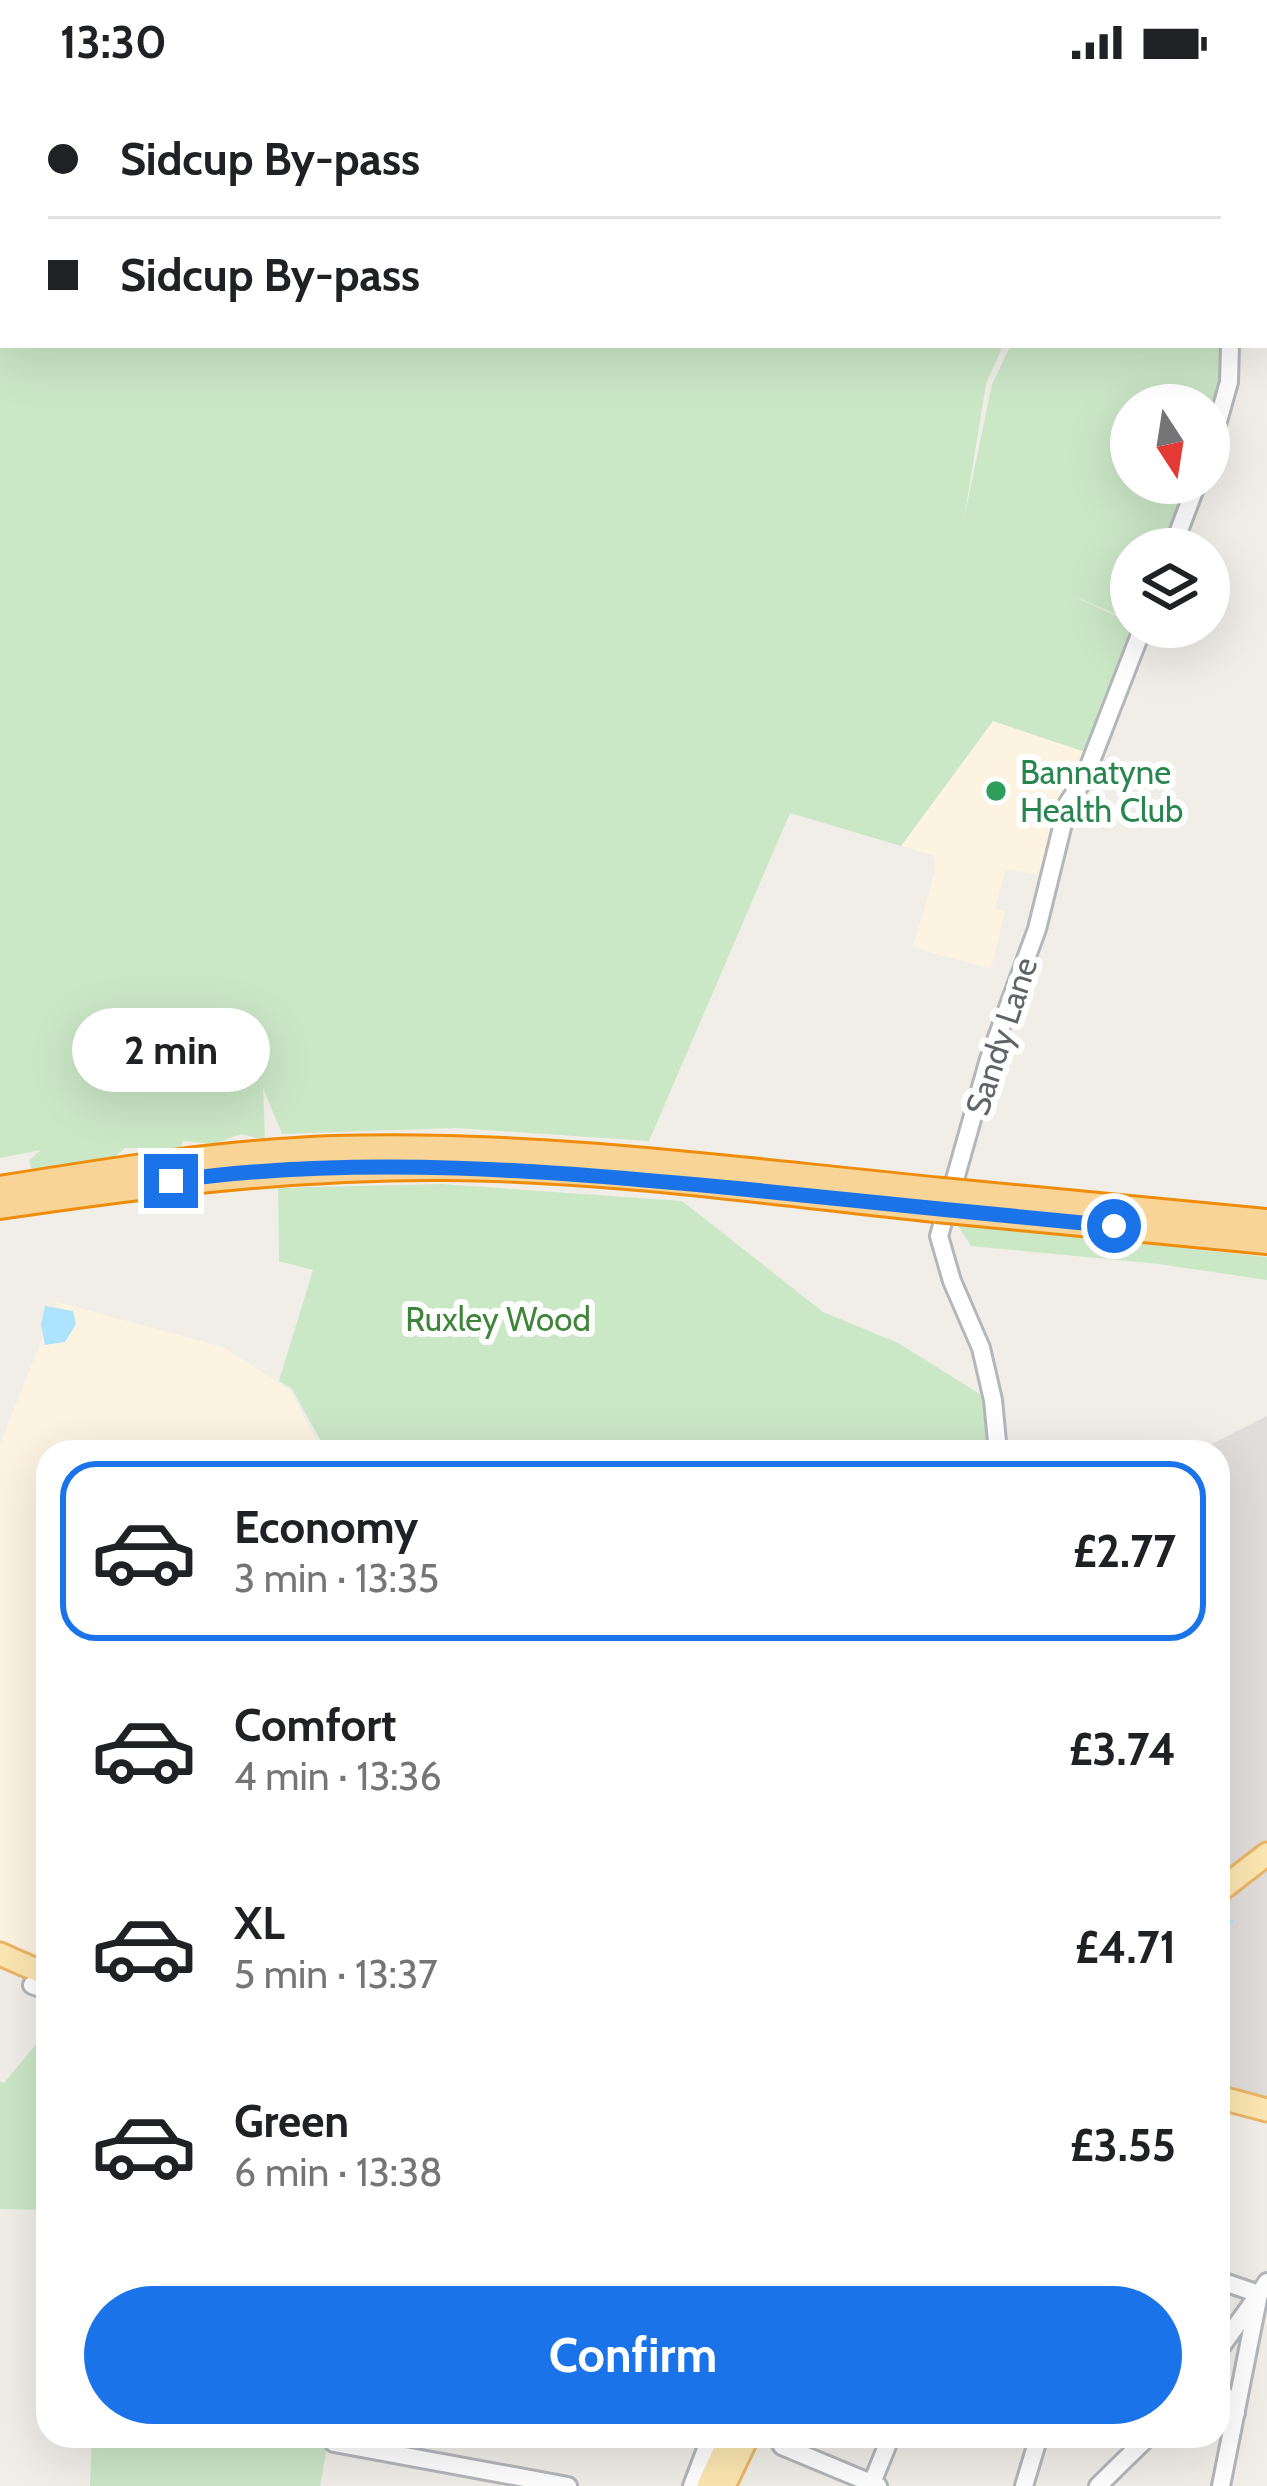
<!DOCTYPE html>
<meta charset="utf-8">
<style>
body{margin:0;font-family:Cabin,sans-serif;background:#f2f2f2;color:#202124;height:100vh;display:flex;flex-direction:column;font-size:45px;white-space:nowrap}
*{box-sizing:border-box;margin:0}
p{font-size:39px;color:#757577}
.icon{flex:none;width:66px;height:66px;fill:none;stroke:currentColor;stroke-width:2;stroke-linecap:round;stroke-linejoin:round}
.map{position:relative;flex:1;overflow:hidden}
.drawer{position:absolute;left:36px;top:1356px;width:1194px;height:1008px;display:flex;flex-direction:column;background:#fff;border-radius:36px;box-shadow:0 12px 48px #0002}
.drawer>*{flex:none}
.hud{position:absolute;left:0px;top:0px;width:1269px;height:264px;box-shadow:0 12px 48px #0002;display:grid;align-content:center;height:264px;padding:0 48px;background:#fff}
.needle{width:78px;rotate:168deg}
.tools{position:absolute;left:1110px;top:300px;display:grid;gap:24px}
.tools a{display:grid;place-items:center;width:120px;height:120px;border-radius:50%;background:#fff;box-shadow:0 12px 48px #0002;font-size:60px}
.end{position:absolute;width:54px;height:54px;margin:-27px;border:15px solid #1a73e8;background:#fff;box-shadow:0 0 0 6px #fff}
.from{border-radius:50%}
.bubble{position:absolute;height:84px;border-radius:42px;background:#fff;box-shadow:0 12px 48px #0002;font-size:39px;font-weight:700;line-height:84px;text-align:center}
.hud b{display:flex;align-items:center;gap:42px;height:114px;font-size:45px}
.hud b+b{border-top:3px solid #e0e0e0}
.hud i{width:30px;height:30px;background:#202124}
ul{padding:21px 0 0;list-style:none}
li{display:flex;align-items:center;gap:36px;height:180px;margin:0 24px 18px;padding:0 24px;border:6px solid transparent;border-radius:36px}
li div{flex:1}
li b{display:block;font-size:45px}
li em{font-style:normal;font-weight:700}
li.current{border-color:#1a73e8}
li>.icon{width:108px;height:108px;stroke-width:1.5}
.action{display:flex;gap:24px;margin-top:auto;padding:24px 48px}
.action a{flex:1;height:138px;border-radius:72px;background:#1a73e8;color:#fff;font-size:48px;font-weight:700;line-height:138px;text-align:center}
.status{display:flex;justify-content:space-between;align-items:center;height:84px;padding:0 60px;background:#fff;direction:ltr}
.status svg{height:33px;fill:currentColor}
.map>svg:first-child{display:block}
.commercial{fill:#fdf3e1}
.industrial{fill:#e0ddda}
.green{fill:#cae7c6}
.water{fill:#ade3fc}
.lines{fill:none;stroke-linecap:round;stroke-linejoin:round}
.stream{stroke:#ade3fc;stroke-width:3}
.minor-casing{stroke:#b3b6ba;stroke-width:22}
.major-casing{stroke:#ecb666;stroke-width:27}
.highway-casing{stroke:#ef8c0a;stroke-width:30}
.minor{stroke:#fff;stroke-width:16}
.major{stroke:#fce7b2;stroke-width:21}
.highway{stroke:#f9d497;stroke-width:24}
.highway-bridge-casing{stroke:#ef8c0a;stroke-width:30;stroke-linecap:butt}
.highway-bridge{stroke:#f9d497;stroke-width:24}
.route{stroke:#1a73e8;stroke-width:15}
.leisure-dot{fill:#2e9e5b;stroke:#fff;stroke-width:4.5}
.labels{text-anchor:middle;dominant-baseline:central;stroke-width:12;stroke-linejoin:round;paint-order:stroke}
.leisure-label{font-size:33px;fill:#27864d;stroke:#fff;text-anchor:start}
.street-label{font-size:33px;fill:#5f6468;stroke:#fff}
.park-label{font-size:33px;fill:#3f8539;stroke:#fff}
</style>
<div class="status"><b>13:30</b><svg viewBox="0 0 49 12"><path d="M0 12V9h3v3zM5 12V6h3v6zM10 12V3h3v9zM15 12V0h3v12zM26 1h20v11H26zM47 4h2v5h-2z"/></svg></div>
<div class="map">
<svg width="1267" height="2402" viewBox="0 0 1267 2402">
<rect width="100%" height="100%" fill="#f1eee8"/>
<!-- commercial -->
<path class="commercial" d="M994,636l94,33 -35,66 -12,56 -35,-6 -11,39 10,3 -14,58 -78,-22 23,-79 -3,-13 -32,-9z
M57,1218l166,45 67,43 32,62h-274v508l-48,-20v-496z"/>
<!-- industrial -->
<path class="industrial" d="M1267,1332v692l-49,-14v-642h-22z"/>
<!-- green -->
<path class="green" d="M0,0h1255l-1252,3v258h1000l-17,39 -22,135 28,-135 19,-39h217l-19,106v-46h-78v78h65l-25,66h-40v72l-64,-28 64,30v4h9l-52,126 -95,-32 -92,125 -111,-33 -141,328 -193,-13 -174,6 -19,-46 2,52 -24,-6 -27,10 -31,-3 -3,7h-55l-14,12 -69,9 -11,-1 -2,-8 12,-10 -41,8z
M442,1100l240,17 141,111 75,31 93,58 4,51h-668l-35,-63 -13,-8 34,-111 -34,-9 -1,-73z
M957,1140l310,33v23l-108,-16 -188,-18z
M48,1946v180l-48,-1v-128l4,2z
M92,2352h237l-9,50h-230z"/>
<!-- water -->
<path class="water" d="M45,1222l28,5 3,13 -11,18 -20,3 -4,-20z"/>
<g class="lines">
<!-- stream -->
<path class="stream" d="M1218,1848l14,-11"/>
<!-- minor casing -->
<g class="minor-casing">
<path id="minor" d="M1255,3l2,-3
M1209,369l20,-71 1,-37
M1172,465l25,-66
M998,1368l-5,-52 -12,-52 -29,-67 -13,-45 50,-177 48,-130 31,-126 16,-24 59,-152
M32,1901l16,6
M1218,2196l41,14 -41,57
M1218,2308l9,5 9,16
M776,2352l6,10 96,40
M334,2359l234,43
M872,2399l19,-47
M692,2402l19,-50
M1024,2402l15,-50
M1098,2402l51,-50
M1221,2402l38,-192 8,-12"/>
</g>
<!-- major casing -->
<g class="major-casing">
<path id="major" d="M1218,1808l49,-38
M0,1870l48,21
M1218,2013l49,13
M708,2402l23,-50
M724,2402l24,-50"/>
</g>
<!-- highway casing -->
<g class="highway-casing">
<path id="highway" d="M0,1105c111,-18 222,-36 334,-40 204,-6 406,22 608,42
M962,1109l305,29
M0,1122c150,-22 293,-40 445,-39 164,1 329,25 491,42
M958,1127l309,30"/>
</g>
<!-- minor -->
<use href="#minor" class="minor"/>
<!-- major -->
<use href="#major" class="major"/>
<!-- highway -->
<use href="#highway" class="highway"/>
<!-- highway-bridge casing -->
<g class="highway-bridge-casing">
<path id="highway-bridge" d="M942,1107l20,2
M936,1125l22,2"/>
</g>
<!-- highway-bridge -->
<use href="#highway-bridge" class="highway-bridge"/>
</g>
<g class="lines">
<!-- route -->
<path class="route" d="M171,1097c190,-27 381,-10 572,8 124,13 247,25 371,37"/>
</g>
<!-- markers -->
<circle class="leisure-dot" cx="996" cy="707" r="12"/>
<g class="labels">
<!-- leisure labels -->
<g class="leisure-label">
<text x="1020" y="688">Bannatyne<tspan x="1020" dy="38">Health Club</tspan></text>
</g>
<!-- street labels -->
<g class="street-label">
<text transform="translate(1001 952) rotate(-72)">Sandy Lane</text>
</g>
<!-- park labels -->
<g class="park-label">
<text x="498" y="1235">Ruxley Wood</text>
</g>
</g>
</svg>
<div class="tools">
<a><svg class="needle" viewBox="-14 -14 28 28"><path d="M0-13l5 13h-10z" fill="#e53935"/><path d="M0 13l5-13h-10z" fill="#757577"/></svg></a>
<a><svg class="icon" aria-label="layers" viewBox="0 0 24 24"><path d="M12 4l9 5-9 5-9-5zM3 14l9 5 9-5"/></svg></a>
</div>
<i class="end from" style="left:1114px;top:1142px"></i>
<i class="end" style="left:171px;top:1097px"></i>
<div class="bubble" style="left:72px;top:924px;width:198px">2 min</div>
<div class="hud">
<b><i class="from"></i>Sidcup By-pass</b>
<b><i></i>Sidcup By-pass</b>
</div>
<section class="drawer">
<ul>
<li class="current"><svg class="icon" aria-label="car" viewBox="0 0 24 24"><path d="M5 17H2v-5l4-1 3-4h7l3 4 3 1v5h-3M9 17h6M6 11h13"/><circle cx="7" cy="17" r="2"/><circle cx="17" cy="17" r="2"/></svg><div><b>Economy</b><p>3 min · 13:35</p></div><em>£2.77</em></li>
<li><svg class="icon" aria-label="car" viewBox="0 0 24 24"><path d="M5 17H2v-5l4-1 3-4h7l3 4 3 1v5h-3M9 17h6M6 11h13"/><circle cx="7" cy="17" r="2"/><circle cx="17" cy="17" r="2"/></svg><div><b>Comfort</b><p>4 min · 13:36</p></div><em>£3.74</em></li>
<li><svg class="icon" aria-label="car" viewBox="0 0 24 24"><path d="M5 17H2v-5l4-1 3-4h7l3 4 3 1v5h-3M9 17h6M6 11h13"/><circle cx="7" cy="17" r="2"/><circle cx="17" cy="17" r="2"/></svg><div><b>XL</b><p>5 min · 13:37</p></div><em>£4.71</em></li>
<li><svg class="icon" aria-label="car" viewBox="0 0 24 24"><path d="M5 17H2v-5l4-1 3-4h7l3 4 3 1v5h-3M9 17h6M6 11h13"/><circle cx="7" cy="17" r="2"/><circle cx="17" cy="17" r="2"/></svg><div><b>Green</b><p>6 min · 13:38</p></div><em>£3.55</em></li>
</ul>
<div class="action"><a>Confirm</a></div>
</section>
</div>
